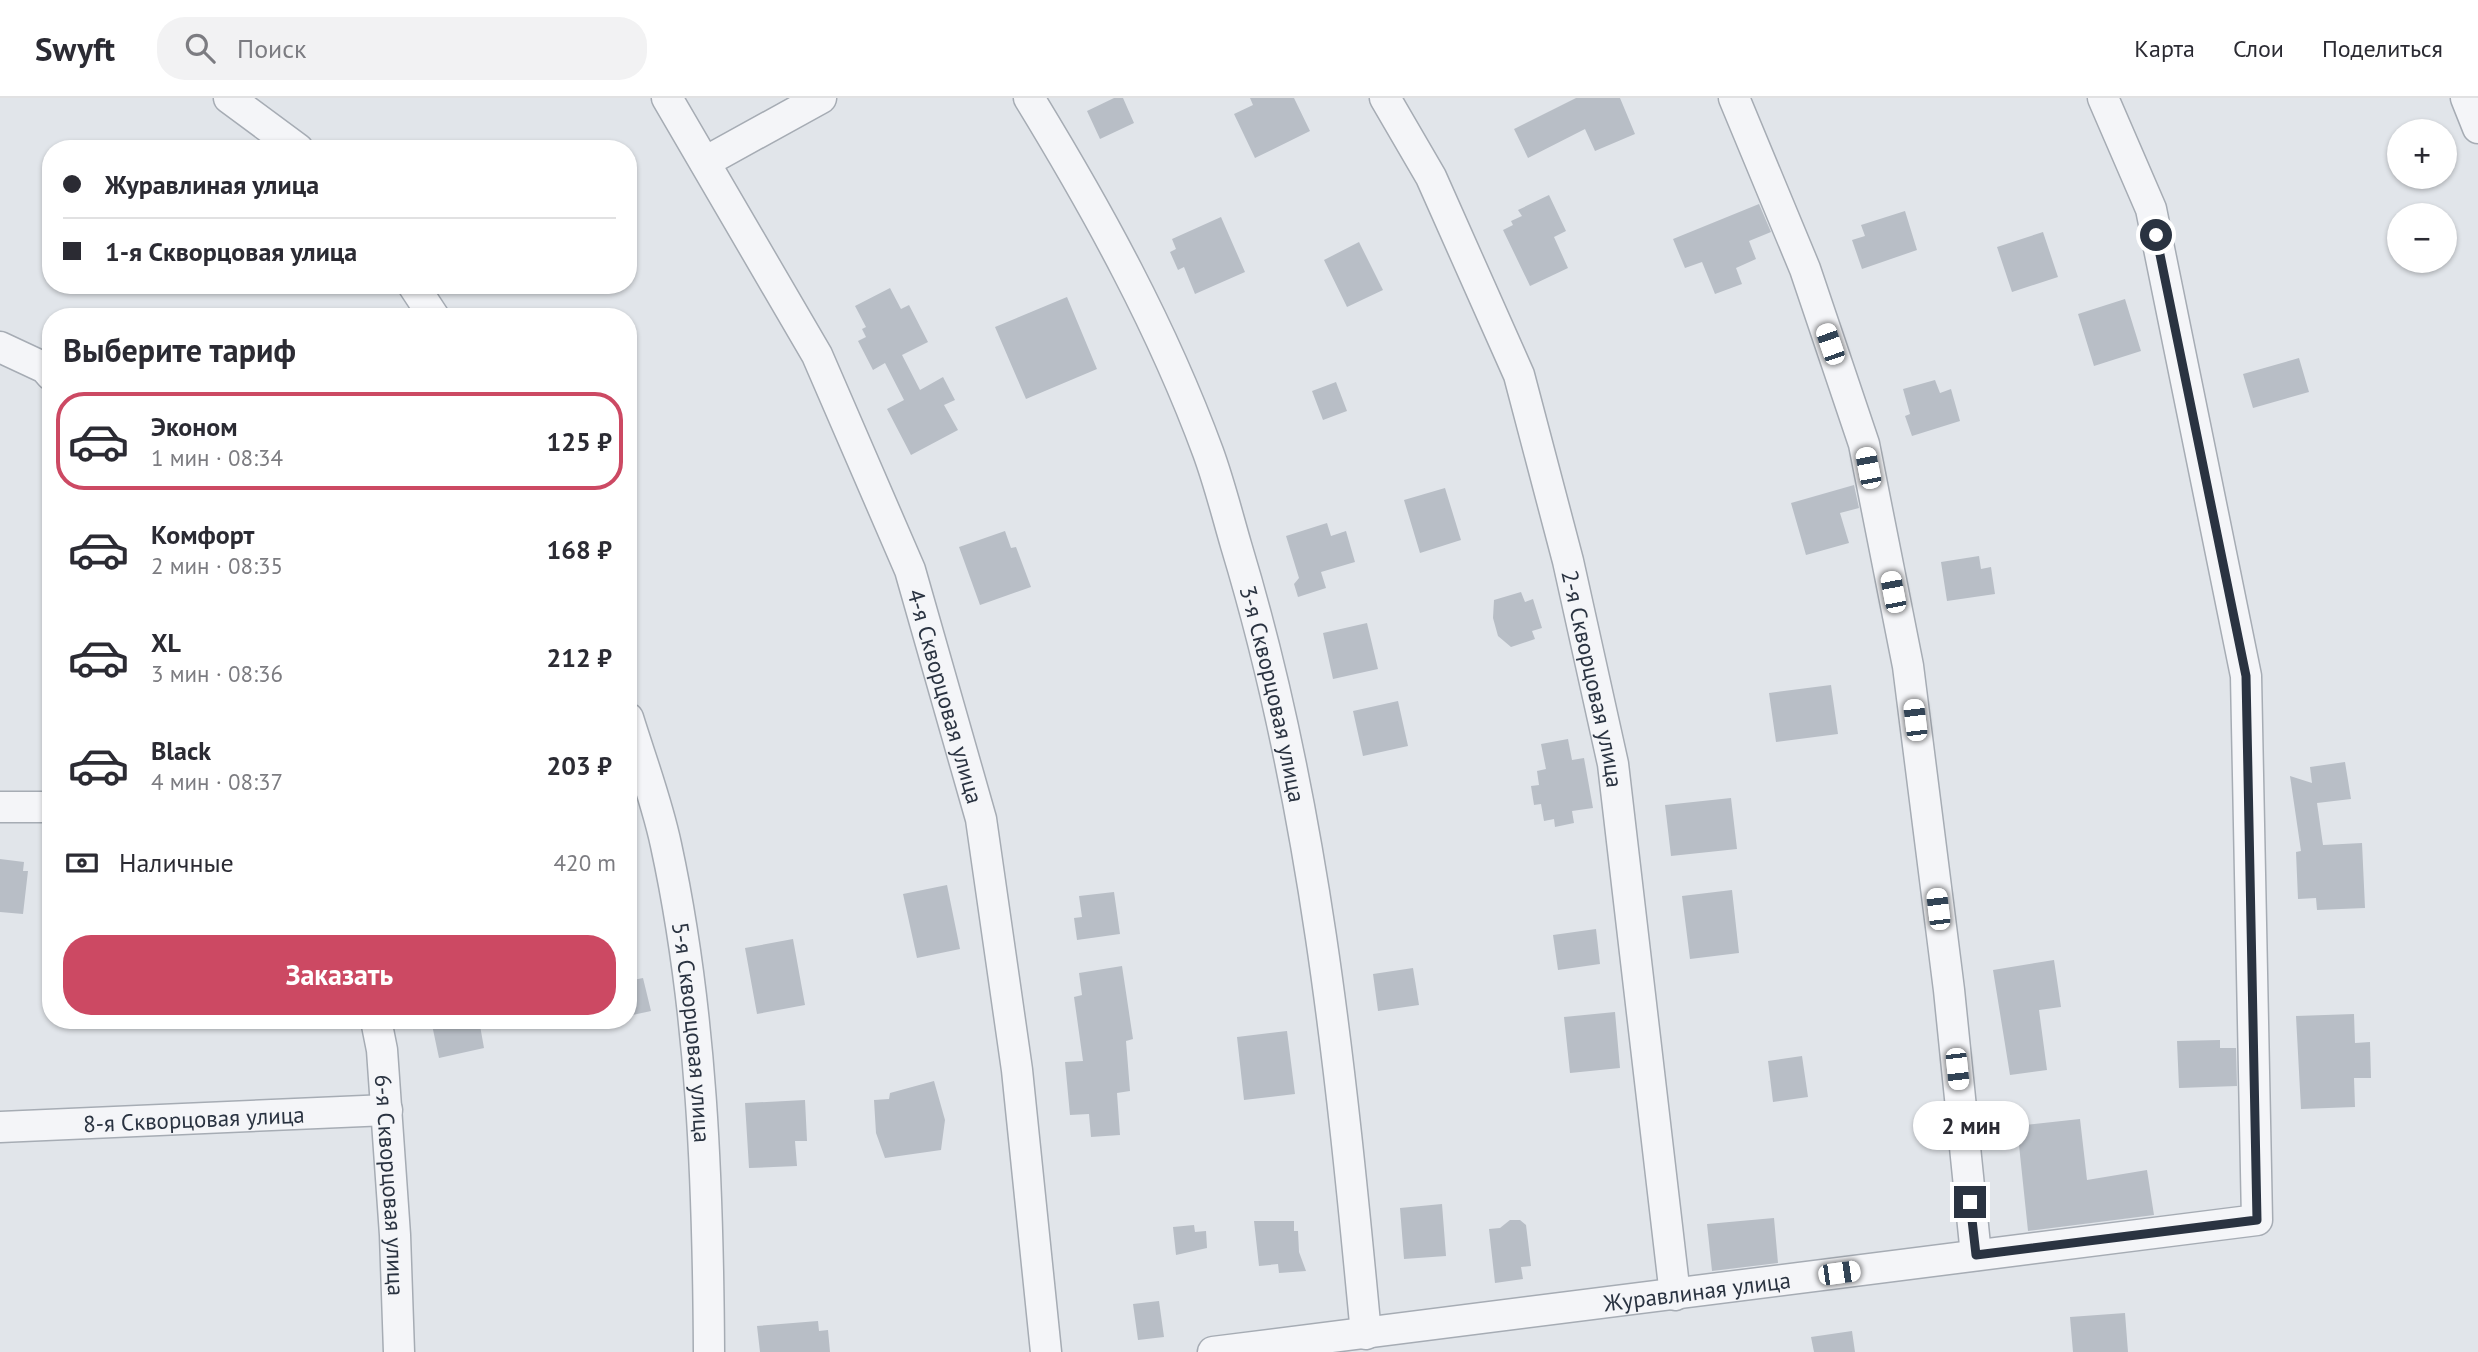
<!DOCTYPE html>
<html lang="ru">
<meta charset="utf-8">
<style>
body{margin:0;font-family:"PT Sans",sans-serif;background:#f2f2f3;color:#2b2b33;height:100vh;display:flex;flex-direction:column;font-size:26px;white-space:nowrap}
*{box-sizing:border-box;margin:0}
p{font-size:23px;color:#7c7c81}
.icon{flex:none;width:38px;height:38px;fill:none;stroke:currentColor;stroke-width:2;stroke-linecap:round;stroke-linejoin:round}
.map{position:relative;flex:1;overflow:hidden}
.panel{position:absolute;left:42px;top:210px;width:595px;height:721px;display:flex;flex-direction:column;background:#fff;border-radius:28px;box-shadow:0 2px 5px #0004}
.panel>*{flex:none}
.top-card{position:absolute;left:42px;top:42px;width:595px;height:154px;border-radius:28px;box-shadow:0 2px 5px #0004;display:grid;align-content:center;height:154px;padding:0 21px;background:#fff}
.buttons{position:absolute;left:2387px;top:21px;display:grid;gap:14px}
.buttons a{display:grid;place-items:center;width:70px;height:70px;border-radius:50%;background:#fff;box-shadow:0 2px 5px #0004;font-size:35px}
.end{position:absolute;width:32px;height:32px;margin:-16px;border:9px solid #2a3341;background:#fff;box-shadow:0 0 0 4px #fff}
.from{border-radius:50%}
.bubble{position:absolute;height:49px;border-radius:24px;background:#fff;box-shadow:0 2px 5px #0004;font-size:23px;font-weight:800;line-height:49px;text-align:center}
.car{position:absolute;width:21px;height:42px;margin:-21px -10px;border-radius:9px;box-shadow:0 0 5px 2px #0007;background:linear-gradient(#fff 24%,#345 0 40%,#fff 0 76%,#345 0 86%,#fff 0)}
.top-card b{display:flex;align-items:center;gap:24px;height:66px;font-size:26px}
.top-card b+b{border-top:2px solid #e1e1e2}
.top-card i{width:18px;height:18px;background:#2b2b33}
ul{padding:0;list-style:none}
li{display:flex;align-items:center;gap:21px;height:98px;margin:0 14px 10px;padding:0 7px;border:4px solid transparent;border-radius:28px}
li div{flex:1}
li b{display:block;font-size:26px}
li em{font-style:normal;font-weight:800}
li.selected{border-color:#cc4963}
li>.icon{width:63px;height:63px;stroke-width:1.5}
h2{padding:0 21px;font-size:32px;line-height:84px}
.pay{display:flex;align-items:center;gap:18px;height:77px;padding:0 21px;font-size:26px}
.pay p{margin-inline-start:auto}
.primary-button{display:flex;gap:14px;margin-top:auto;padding:14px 21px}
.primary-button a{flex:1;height:80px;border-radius:28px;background:#cc4963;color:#fff;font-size:28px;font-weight:800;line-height:80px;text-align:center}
header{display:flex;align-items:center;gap:42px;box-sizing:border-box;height:98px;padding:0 35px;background:#fff;border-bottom:2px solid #e1e1e2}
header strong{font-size:33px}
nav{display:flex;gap:38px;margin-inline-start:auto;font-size:24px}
.search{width:490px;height:63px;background:#f2f2f3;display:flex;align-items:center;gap:18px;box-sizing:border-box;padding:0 24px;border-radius:28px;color:#7c7c81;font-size:26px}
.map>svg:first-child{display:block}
.building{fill:#b8bec6}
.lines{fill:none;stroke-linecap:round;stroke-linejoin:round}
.minor-casing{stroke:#a6acb4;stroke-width:33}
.minor{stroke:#f4f5f8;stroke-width:30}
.route{stroke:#2a3341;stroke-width:9}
.labels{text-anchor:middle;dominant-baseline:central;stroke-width:5;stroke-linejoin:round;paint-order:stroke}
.street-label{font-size:23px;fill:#2a3341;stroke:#f1f4f7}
</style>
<header>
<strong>Swyft</strong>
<div class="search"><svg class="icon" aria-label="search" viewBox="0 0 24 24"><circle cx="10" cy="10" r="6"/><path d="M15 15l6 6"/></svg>Поиск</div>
<nav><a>Карта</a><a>Слои</a><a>Поделиться</a></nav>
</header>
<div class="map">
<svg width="2478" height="1254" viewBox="0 0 2478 1254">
<rect width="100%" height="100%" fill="#e1e5ea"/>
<!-- building -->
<path class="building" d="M1114,0h9l11,25 -34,16 -13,-28z
M1250,0h44l16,33 -55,27 -21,-44 19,-9z
M1576,0h44l15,36 -40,17 -10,-22 -57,29 -14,-29z
M1549,97l17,36 -12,6 14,31 -38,18 -27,-56 10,-5 -2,-4 11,-5 -4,-6z
M1759,106l12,28 -22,9 7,18 -20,9 6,16 -27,10 -13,-32 -17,6 -12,-29z
M1905,113l12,39 -55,19 -10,-29 13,-4 -4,-11z
M1221,119l24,55 -50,22 -11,-27 -6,3 -8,-18 6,-3 -4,-10z
M2043,134l15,45 -46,15 -15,-45z
M1359,144l24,48 -36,17 -23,-47z
M890,190l11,21 8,-4 19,37 -26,13 18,35 23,-13 12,23 -11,5 14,25 -47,25 -24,-46 17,-9 -19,-37 -12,7 -15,-29 8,-4 -4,-8 4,-2 -11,-21z
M1067,199l30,72 -71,30 -31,-72z
M2125,201l16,52 -47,15 -16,-52z
M2299,260l10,34 -56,16 -10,-34z
M1935,282l5,13 11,-4 9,32 -48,15 -7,-20 5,-2 -7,-25z
M1336,284l11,29 -24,9 -11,-29z
M1854,387l5,23 -19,5 9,30 -43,12 -15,-52z
M1445,390l16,52 -41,13 -16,-53z
M1327,425l4,13 15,-5 9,31 -34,10 5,16 -28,9 -4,-13 5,-6 -13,-42z
M1005,433l6,17 5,-1 15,40 -51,18 -21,-58z
M1979,458l2,13 10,-2 4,27 -48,7 -6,-39z
M1521,494l4,10 8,-3 9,29 -10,3 3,8 -24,8 -13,-11 -5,-18 1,-18z
M1367,525l11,46 -45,10 -10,-46z
M1831,587l7,49 -62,8 -7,-49z
M1398,603l10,45 -45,10 -10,-45z
M1568,641l4,21 12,-2 9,50 -21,3 2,12 -19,4 -1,-8 -10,2 -3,-17 -7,1 -3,-19 8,-1 -2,-14 9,-2 -5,-25z
M2345,664l6,37 -34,4 6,42 39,-2 3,65 -48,2 -1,-12 -18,1 -2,-47 5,-1 -11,-75 22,7 -2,-16z
M1731,700l6,51 -66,7 -6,-51z
M0,761l24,3 -1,9h5l-5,43 -23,-2z
M947,787l13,64 -43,9 -14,-64z
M1732,792l7,63 -49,6 -8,-63z
M1114,794l6,42 -43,6 -3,-22 8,-1 -3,-21z
M1596,831l4,35 -42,6 -5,-35z
M793,841l12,66 -48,9 -12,-66z
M2054,862l7,47 -22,3 8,60 -37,5 -17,-105z
M1122,868l11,73 -7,2 4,50 -13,2 3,42 -29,2 -2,-23 -19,1 -5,-53 18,-1 -9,-64 8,-2 -3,-22z
M1413,870l6,37 -41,6 -5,-37z
M643,880l8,33 -23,5v-35z
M1615,914l5,56 -50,5 -6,-56z
M2354,916l1,29 15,-1 1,36h-17l1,29 -54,2 -5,-93z
M431,922h48l5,28 -45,10z
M1287,933l8,63 -51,6 -7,-63z
M2220,942v8h16l1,38 -58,2 -2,-47z
M1802,958l6,41 -35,5 -5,-41z
M934,983l11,39 -4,30 -56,8 -9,-25 -2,-33 15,-1 1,-6z
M805,1002l2,41h-12l2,25 -48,2 -4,-65z
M2080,1021l7,61 60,-10 7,45 -126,16 -11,-105z
M1442,1106l4,52 -42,3 -4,-51z
M1774,1120l4,45 -66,8 -5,-47z
M1510,1122h10l6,5 5,41 -10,1 2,12 -28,4 -6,-54 11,-1z
M1254,1123h40v10h4l1,21 7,19 -27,2 -1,-9 -19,2z
M1194,1127l1,7 11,-1 1,17 -31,7 -3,-28z
M1159,1203l5,36 -26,3 -5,-36z
M2125,1215l3,39h-55l-3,-35z
M818,1223l1,10 9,-1 2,22h-70l-3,-26z
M1852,1233l3,21h-41l-3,-15z"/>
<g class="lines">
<!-- minor casing -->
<g class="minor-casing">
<g id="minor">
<path d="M229,0l69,51"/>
<path id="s1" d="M667,0l150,257 93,215 71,249 36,251 29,282"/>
<path id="s2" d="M1029,0c69,113 133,229 179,354 11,30 19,62 28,93 78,257 105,524 130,789"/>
<path id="s3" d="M1385,0l46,79 88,198 49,186 45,203 62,531"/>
<path d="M1734,0l71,171 59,175 44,222 41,324 27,265"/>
<path d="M2466,0l12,30"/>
<path d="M705,64l116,-64"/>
<path d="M413,187l21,32"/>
<path d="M0,249l45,21 6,7"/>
<path id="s4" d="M628,620c13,42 29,84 38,127 36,166 42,338 43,507"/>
<path d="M0,709h51"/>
<path id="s5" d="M376,922l6,30 13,185 4,117"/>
<path id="s6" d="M0,1029l387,-17"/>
<path id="s7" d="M1213,1254l1044,-132 -11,-544 -95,-467 -48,-111"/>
</g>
</g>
<!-- minor -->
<use href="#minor" class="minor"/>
</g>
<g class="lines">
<!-- route -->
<path class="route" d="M1970,1104l6,53 281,-35 -11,-544 -90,-441"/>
</g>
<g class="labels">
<!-- street labels -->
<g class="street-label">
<text stroke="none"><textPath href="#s3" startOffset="621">2-я Скворцовая улица</textPath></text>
<text stroke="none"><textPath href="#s2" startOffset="648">3-я Скворцовая улица</textPath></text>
<text stroke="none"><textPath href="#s1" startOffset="663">4-я Скворцовая улица</textPath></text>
<text stroke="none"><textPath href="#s4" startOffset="322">5-я Скворцовая улица</textPath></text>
<text stroke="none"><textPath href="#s6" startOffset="194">8-я Скворцовая улица</textPath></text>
<text stroke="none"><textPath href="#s5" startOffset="166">6-я Скворцовая улица</textPath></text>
<text stroke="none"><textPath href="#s7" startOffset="488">Журавлиная улица</textPath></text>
</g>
</g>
</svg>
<div class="buttons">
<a>+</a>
<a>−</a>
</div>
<i class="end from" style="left:2156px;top:137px"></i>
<i class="end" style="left:1970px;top:1104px"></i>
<div class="bubble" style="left:1913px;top:1003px;width:116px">2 мин</div>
<i class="car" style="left:1830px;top:246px;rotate:341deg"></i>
<i class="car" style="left:1868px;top:370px;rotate:349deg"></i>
<i class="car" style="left:1893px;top:494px;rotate:349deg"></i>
<i class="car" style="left:1915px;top:622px;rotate:353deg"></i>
<i class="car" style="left:1938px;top:811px;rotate:353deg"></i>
<i class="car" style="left:1957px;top:971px;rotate:174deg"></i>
<i class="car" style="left:1839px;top:1175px;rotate:82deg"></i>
<div class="top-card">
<b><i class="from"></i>Журавлиная улица</b>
<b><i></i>1-я Скворцовая улица</b>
</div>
<section class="panel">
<h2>Выберите тариф</h2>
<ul>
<li class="selected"><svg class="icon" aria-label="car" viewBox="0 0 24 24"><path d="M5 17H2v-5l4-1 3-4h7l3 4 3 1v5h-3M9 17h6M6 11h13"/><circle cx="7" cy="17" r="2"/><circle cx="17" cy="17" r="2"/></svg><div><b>Эконом</b><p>1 мин · 08:34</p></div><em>125 ₽</em></li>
<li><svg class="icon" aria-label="car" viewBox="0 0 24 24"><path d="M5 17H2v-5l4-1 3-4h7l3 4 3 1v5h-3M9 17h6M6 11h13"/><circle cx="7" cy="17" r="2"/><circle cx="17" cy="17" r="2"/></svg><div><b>Комфорт</b><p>2 мин · 08:35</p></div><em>168 ₽</em></li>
<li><svg class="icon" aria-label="car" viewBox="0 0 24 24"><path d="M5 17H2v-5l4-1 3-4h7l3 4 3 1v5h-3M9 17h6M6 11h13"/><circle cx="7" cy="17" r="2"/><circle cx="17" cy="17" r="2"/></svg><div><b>XL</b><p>3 мин · 08:36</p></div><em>212 ₽</em></li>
<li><svg class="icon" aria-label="car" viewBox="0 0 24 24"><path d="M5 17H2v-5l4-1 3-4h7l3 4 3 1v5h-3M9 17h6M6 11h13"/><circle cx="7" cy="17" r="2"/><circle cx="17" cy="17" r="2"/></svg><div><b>Black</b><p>4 мин · 08:37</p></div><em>203 ₽</em></li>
</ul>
<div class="pay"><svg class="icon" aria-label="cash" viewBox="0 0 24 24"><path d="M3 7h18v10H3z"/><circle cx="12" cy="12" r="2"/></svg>Наличные<p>420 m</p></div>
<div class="primary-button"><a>Заказать</a></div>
</section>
</div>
